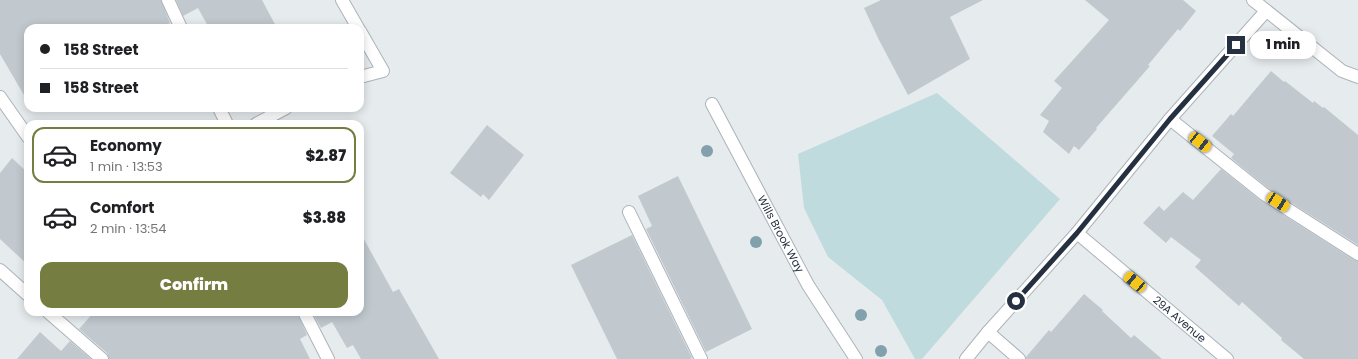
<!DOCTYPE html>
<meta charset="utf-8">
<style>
body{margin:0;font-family:Poppins,sans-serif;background:#f2f2f2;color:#202124;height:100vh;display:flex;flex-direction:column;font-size:15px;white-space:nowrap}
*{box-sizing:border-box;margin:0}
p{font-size:13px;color:#757577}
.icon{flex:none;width:22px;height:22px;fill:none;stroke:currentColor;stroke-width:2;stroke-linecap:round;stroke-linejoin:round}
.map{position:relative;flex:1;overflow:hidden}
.panel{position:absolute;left:24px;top:120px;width:340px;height:196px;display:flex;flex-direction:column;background:#fff;border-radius:12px;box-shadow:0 2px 10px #0003}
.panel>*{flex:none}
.top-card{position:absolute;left:24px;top:24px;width:340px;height:88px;border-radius:12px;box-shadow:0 2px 10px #0003;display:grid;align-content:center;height:88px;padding:0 16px;background:#fff}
.end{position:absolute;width:18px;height:18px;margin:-9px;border:5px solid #253040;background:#fff;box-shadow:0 0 0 2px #fff}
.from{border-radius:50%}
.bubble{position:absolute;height:28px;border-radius:12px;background:#fff;box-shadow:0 2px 10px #0003;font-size:13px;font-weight:800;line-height:28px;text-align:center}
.car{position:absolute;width:12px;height:24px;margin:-12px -6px;border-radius:5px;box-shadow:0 0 3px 1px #0007;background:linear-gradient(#f5c518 24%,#345 0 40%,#f5c518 0 76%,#345 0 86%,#f5c518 0)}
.top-card b{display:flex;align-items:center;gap:14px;height:38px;font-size:15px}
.top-card b+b{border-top:1px solid #e0e0e0}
.top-card i{width:10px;height:10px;background:#202124}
ul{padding:7px 0 0;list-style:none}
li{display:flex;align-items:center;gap:12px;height:56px;margin:0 8px 6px;padding:0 8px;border:2px solid transparent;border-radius:12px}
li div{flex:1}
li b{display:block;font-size:15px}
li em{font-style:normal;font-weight:800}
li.on{border-color:#767d41}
li>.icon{width:36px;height:36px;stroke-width:1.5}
.primary-button{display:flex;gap:8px;margin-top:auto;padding:8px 16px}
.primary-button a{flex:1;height:46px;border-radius:12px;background:#767d41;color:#fff;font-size:16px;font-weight:800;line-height:46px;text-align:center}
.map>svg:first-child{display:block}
.green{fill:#c0dbde}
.building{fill:#c1c9cf}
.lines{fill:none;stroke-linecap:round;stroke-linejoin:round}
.minor-casing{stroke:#acb3ba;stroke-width:14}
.minor{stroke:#fff;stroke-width:12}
.tree{fill:#82a1ac}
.route{stroke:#253040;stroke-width:5}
.labels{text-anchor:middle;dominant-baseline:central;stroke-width:3.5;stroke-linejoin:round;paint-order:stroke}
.street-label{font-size:11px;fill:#253040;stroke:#f7f9fa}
</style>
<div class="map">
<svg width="1358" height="359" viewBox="0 0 1358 359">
<rect width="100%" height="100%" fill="#e6ebee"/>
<!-- green -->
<path class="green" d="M937,93l123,106 -138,160h-7l-33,-59 -54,-43 -24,-49 -6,-54z"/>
<!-- building -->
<path class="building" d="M0,0h161l9,23 -10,5h-132v74l-28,-48z
M176,0h86l15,28h-68l-11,-20 -15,8z
M881,0h102l-33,17 20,42 -62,36 -29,-55 -15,-32z
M1085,0h98l13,11 -16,20 -2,-2 -30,36 2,1 -54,62 1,1 -18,21 -5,-4 -5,8 -26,-22 6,-11 -9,-6 22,-27 -8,-7 55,-61z
M1271,71l13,11 1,-1 28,22 1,-2 9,7 1,-1 34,28v110l-90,-57 -37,-30 3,-4 -22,-18 19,-22 2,2z
M487,125l37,30 -35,45 -6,-6 -2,3 -31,-24z
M12,158l16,15v92l-28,-26v-66z
M1221,169l39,31 94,60 4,1v98h-54l-23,-19 1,-2 -40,-36 -3,4 -44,-39 6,-7 -30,-23 -5,6 -23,-20 16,-17 5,5 19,-19 10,8z
M678,176l74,153 -46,23 -60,-123 6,-3 -14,-30z
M360,232l33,60 6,-3 40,70h-78l-8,-14 -6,3 -15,-26 -11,6 -9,-16h48z
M632,235l60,123 -2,1h-73l-46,-94z
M1084,294l19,16 -1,1 29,27 3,-3 28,24h-136v-2l23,-27 2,2z
M94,312h203l10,23 -7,4 10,20h-201l-2,-6 -28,-24z
M40,332l21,19 9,-10 21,18h-74z"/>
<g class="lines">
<!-- minor casing -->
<g class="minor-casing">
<g id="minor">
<path d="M168,0l13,28"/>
<path d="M342,0l16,28"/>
<path d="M1253,0l89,71 16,6"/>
<path d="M360,31l23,40 -23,6"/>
<path d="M0,97l28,40"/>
<path id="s1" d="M712,104l96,181 48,74"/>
<path d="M219,108l8,16"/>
<path d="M1170,119l94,75 94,60"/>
<path d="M256,124l30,-16"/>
<path d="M629,212l72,147"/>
<path id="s2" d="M1077,233l150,126"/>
<path d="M0,270l28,25"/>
<path d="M48,312l54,47"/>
<path d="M304,312l24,47"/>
<path d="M988,332l31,27"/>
<path d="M966,359l22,-27 89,-99 93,-114 96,-108"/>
</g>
</g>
<!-- minor -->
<use href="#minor" class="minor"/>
</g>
<!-- trees -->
<g class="tree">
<circle cx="707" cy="151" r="6"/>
<circle cx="756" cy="242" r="6"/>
<circle cx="861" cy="315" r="6"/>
<circle cx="881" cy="351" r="6"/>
</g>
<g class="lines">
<!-- route -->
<path class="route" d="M1016,301l61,-68 93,-114 66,-74"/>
</g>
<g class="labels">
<!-- street labels -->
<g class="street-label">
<text stroke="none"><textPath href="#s1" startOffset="147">Wills Brook Way</textPath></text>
<text stroke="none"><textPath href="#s2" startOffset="134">29A Avenue</textPath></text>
</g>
</g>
</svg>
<i class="end from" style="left:1016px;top:301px"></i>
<i class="end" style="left:1236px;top:45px"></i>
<div class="bubble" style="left:1250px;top:31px;width:66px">1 min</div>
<i class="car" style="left:1200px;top:142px;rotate:128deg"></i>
<i class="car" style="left:1278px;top:202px;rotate:123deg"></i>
<i class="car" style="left:1135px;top:282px;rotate:310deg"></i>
<div class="top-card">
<b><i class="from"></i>158 Street</b>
<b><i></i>158 Street</b>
</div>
<section class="panel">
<ul>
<li class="on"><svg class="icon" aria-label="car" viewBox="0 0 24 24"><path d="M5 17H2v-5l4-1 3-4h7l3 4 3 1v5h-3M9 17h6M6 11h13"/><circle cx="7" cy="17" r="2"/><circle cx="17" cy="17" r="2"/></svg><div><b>Economy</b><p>1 min · 13:53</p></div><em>$2.87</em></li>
<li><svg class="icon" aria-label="car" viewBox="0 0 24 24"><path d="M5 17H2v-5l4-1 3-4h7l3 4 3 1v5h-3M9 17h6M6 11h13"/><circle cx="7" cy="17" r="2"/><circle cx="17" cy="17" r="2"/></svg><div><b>Comfort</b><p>2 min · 13:54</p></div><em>$3.88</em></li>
</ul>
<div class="primary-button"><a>Confirm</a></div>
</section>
</div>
